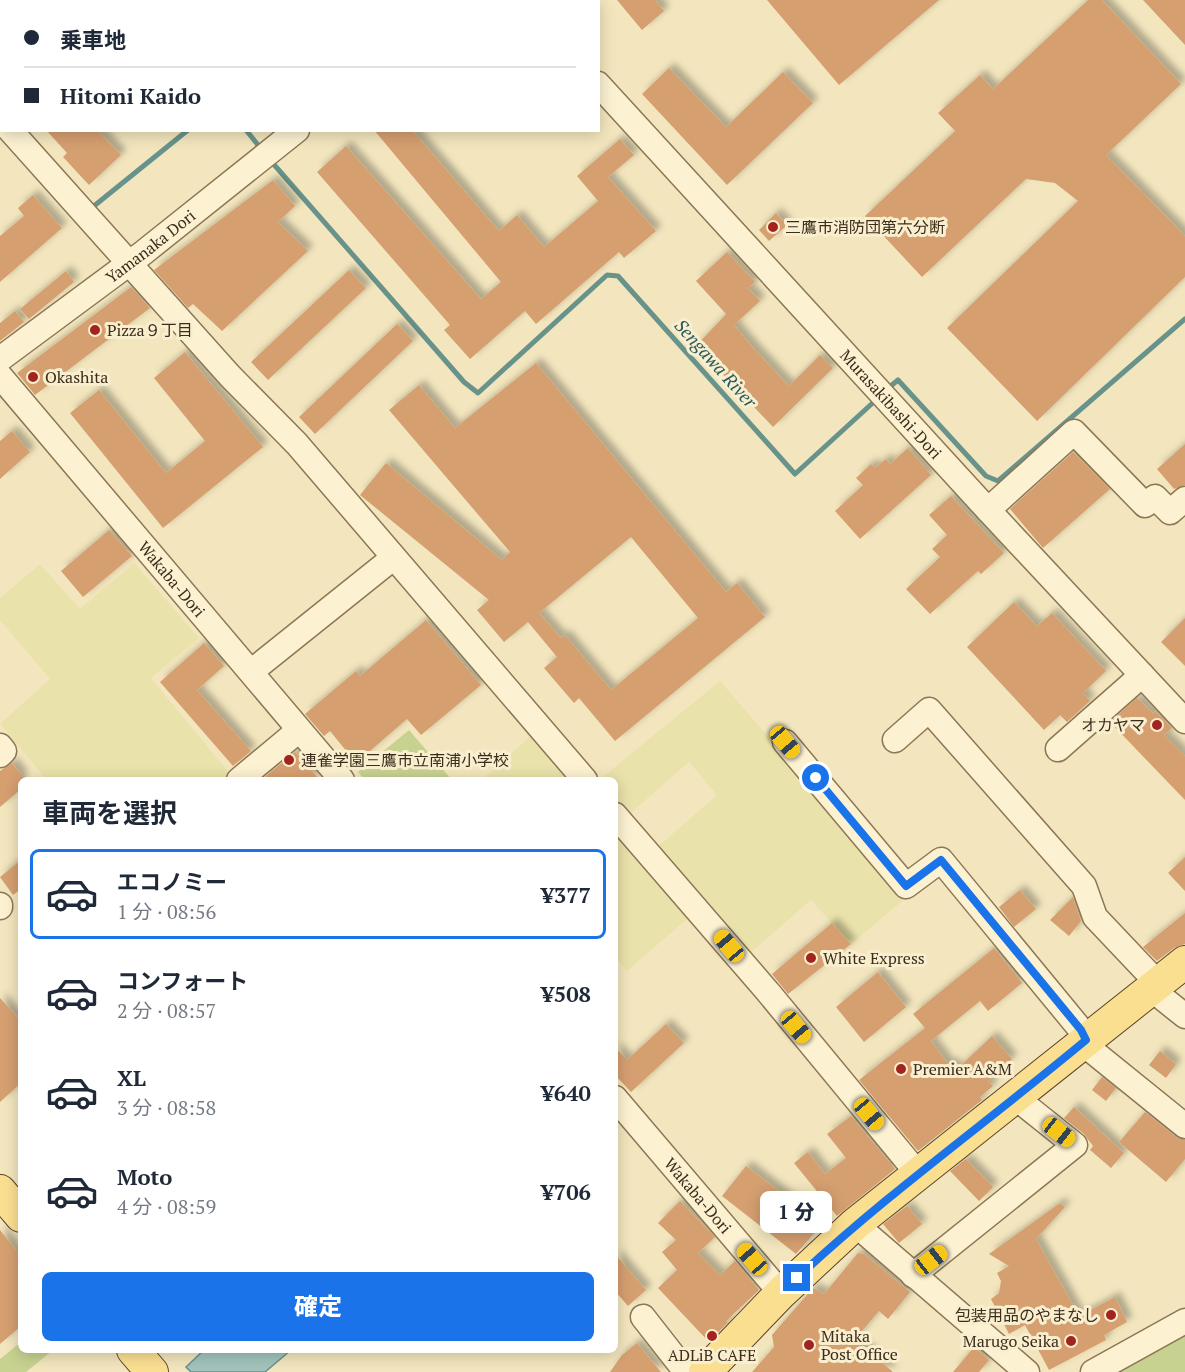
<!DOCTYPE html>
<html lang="ja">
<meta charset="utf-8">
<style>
body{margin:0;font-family:"PT Serif","Noto Sans JP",serif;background:#f6f6f7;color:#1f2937;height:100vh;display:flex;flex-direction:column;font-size:22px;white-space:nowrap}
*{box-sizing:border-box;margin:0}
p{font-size:20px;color:#747a83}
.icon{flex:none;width:33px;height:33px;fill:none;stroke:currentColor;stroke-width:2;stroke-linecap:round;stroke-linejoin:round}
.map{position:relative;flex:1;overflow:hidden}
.details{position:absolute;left:18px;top:777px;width:600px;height:576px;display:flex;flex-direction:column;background:#fff;border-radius:9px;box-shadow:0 3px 15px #0003}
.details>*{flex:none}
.banner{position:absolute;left:0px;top:0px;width:600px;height:132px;box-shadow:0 3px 15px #0003;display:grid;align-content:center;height:132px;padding:0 24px;background:#fff}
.end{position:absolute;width:27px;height:27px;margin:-14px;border:8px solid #1a73e8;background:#fff;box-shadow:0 0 0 3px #fff}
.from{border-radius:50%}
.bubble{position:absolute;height:42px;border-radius:9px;background:#fff;box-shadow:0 3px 15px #0003;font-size:20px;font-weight:800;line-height:42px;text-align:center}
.car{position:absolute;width:18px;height:36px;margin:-18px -9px;border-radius:8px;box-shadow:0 0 4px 2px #0007;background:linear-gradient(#f5c518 24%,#345 0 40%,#f5c518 0 76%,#345 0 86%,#f5c518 0)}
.banner b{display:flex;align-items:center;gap:21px;height:57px;font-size:22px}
.banner b+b{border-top:2px solid #e0e1e3}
.banner i{width:15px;height:15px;background:#1f2937}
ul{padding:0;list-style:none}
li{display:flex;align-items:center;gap:18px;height:90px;margin:0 12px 9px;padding:0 12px;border:3px solid transparent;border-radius:9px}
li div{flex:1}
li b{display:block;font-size:22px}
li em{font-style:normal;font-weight:800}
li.current{border-color:#1a73e8}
li>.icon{width:54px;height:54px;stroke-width:1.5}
h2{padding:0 24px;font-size:27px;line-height:72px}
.action{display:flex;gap:12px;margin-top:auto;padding:12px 24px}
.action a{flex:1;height:69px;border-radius:9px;background:#1a73e8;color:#fff;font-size:24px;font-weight:800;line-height:69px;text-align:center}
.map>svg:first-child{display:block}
.farmland{fill:#e9e2ab;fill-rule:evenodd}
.green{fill:#c7d291}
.water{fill:#a2c4bc;stroke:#68938a;stroke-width:1.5}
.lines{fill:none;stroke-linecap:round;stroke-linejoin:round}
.stream{stroke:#68938a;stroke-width:5}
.building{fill:#d59f70;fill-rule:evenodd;filter:url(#shadow)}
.minor-casing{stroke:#8d7655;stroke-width:27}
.major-casing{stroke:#5a432a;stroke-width:34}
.minor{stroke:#fcf2d2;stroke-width:24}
.major{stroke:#fbdf91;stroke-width:32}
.route{stroke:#1a73e8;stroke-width:8}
.poi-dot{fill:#a3241e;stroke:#f9efcf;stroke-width:2}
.labels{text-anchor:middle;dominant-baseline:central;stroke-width:6;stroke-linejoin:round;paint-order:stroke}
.poi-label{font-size:16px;fill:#3b2c1b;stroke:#f9efcf;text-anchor:start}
.street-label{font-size:16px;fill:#3b2c1b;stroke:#f9efcf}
.water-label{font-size:18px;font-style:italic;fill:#285c5c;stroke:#f9efcf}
</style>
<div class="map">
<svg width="1185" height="1372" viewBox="0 0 1185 1372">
<defs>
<filter id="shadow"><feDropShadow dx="5.5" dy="-5.5" stdDeviation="3" flood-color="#0004"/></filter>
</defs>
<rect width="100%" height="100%" fill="#f3e6be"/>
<!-- farmland -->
<path class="farmland" d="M134,563l65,75 -48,40 79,96 -7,6h-176l-47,-56 50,-45 -50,-59v-22l40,-34 40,45z
M720,681l187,216 -56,47 -40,-44 -62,54 -47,-48 -75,65 -12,-14v-177h-16zM689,762l28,33 -63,55 -28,-33z
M535,732l43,48h-96z"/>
<!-- green -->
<path class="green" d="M409,730l43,50h-87l-7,-8z
M1185,1325v47h-86z
M21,1342v8h32l-27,22h-26v-13z"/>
<!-- water -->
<path class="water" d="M204,1350h87l-26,22h-74l-5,-5z"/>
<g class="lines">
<!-- stream -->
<path class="stream" d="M246,130l16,20
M270,160l194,222 14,11 129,-118 11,1 177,198 82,-75
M89,210l99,-80
M886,390l12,-10 88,96 12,5 187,-162"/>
</g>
<!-- building -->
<path class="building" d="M617,0h38l9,11 -22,19z
M767,0h172l-100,85z
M1088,0h14l79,84 -75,71 79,81v41l-148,144 -90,-93 131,-127 -23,-18 -29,-4 -104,98 -57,-61 90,-85 -17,-18 42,-38 13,14z
M1143,0h42v45z
M669,68l57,59 57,-55 30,31 -86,82 -85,-91z
M46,130h51l24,25 -32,30 -26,-28 4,-4z
M374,130h38l87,101 18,-16 27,32 54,-46 -21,-25 43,-37 14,16 -26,22 48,54 -32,27 -5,-6 -83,72 -11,-13 -55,48 -26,-29 6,-5 -133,-153 29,-26 135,153 20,-17z
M273,180l22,26 -17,16 30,29 -86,80 -29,-27 -5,4 -34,-38z
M33,195l29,33 -62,54v-46l24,-20 -6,-8z
M776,213l11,12 -18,16 -10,-11z
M727,252l28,30 -7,6 12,13 -26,24 21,25 34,36 31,-31 13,13 -60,59 -77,-81 30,-32 -30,-33z
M349,270l17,18 -98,92 -17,-18z
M66,271l8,11 -45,37 -9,-10z
M131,287l19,21 -115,87 -18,-22z
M15,311l9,11 -24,19v-18z
M397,324l16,17 -98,93 -16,-17z
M185,352l78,95 -100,81 -93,-115 29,-23 67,83 39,-32 -51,-63z
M536,363l190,229 11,-9 28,34 -150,124 -36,-43 -5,5 -30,-35 13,-11 -29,-35 -24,20 -27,-32 12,-10 -129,-105 26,-32 116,97 8,-8 -121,-142 30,-25 36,43zM631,537l67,81 -87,72 -46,-55 -4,3 -22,-25z
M12,431l18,21 -30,27v-38z
M1185,444v41l-11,4 -17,-20z
M908,448l23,27 -71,64 -25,-28 28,-26 -7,-7 15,-14 4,4 11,-9 4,5z
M1073,452l37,37 -67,59 -33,-39z
M951,496l53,57 -23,21 -3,-3 -48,43 -24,-25 34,-32 -8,-8 15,-14 -18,-20z
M109,530l23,26 -49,41 -22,-26z
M1014,602l23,24 15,-13 54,58 -23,22 7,8 -23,21 -7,-7 -16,15 -77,-83z
M1185,618v48l-24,-24z
M426,620l55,65 -60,50 -14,-16 -51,44 -26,-32 -6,5 -19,-22 51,-43 4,5z
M204,643l20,23 -27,24 54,61 -18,15 -73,-84z
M1137,698l16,15 2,-2 17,17 -8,7 21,21v44l-75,-78z
M295,752l25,28h-59z
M12,763l9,11v15l-21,18v-36z
M1185,857v34l-17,-18z
M21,860v29l-8,6 -13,-18z
M1020,890l16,19 -22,18 -15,-20z
M1073,897l8,24 -12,15 -19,-16z
M1185,913v31l-11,4 -17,13 -14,-14z
M832,923l19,21 -63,50 -16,-20z
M994,948l28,35 -34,28 -8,-10 -49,40 18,24 3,-3 5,7 35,-33 20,23 -24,22 5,5 -13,11 2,3 -64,51 -59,-71 66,-52 -12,-14z
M878,972l28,35 -42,35 -28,-35z
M0,998l21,23v62l-21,19z
M666,1024l18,19 -53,49 -16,-17v-28l12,13z
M1160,1051l16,13 -10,14 -17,-13z
M1102,1077l14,11 -10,13 -14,-11z
M1074,1107l50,46 -13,15 -21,-18 3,-4 -9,-12 -20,-16z
M1145,1112l31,25 9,3v19l-19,23 -47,-40z
M851,1116l44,53 -58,47 -43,-53 14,-11 17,22 21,-16 -19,-24z
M966,1159l27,28 -14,14 -29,-30z
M746,1166l76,58 -26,30 -74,-58z
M680,1201l35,36 -17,16 22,22 15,-14 24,29 -33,31 2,1 -19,20 -51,-54 19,-18 -15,-18 14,-12 -18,-17z
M1060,1203l5,4 -29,32 43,77 36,-19 12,25 -23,13 2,5 -57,30 -24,-45 -16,9 -18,-35 8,-6 2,-12 -4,-8 12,-7 -20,-12z
M907,1206l15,18 -23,19 -16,-19z
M0,1230l21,26v70l-21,18z
M858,1253l6,1 46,38 -22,27 -9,-8 -24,28 38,33h-141l22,-25 -2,-12 41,-47 11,6z
M615,1254l31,36 -18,16 -13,-15z
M637,1343l24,29h-51l12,-17z
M974,1347l15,13 -10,12h-26z"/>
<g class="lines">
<!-- minor casing -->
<g class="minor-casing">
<g id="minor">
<path d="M120,0l2,2"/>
<path d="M313,0l1,2"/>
<path d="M519,0l1,2"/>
<path d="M86,2l2,-2"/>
<path d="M451,2l1,-2"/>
<path d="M0,56l2,-2"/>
<path id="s1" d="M598,84l390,426 197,211"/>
<path d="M10,130l220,246 67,68 288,336"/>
<path id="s2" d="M0,359l143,-106 154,-123"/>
<path id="s3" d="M0,376l342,404"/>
<path d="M988,510l86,-78 71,73 10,-8 15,15 15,-13"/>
<path d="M252,671l141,-113"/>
<path d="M895,740l34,-30 155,176 11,31 54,57 11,22 25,20"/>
<path d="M785,742l121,144 35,-26 140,170 10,20 94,76"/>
<path d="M0,746l4,5 -4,4"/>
<path d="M1058,749l84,-74"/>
<path d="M239,780l60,-50"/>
<path d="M615,815l153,177 151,183"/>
<path d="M0,905v2"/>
<path id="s4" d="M615,1098l166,195"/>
<path d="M855,1224l172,148"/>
<path d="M913,1275l162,-130 -59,-47"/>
<path d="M643,1317l43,55"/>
<path d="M1093,1372l92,-51"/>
</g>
</g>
<!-- major casing -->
<g class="major-casing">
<path id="major" d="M0,1191l21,25
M133,1350l19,22
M705,1372l76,-79 74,-69 330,-262"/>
</g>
<!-- minor -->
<use href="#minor" class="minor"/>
<!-- major -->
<use href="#major" class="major"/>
</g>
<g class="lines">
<!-- route -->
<path class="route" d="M797,1278c91,-85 193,-158 289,-238l-5,-10 -140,-170 -35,26 -90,-108"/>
</g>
<!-- markers -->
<g class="poi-dot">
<circle cx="773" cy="227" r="6"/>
<circle cx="95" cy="330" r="6"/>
<circle cx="33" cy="377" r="6"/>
<circle cx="1157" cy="725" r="6"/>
<circle cx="289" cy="760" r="6"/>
<circle cx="811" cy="958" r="6"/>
<circle cx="901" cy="1069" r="6"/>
<circle cx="1111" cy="1315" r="6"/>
<circle cx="712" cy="1336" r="6"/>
<circle cx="1071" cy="1341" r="6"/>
<circle cx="809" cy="1345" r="6"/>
</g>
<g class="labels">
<!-- poi labels -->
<g class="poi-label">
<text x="785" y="227">三鷹市消防団第六分断</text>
<text x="107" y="330">Pizza９丁目</text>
<text x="45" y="377">Okashita</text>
<text x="1145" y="725" text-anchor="end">オカヤマ</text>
<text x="301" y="760">連雀学園三鷹市立南浦小学校</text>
<text x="823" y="958">White Express</text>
<text x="913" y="1069">Premier A&amp;M</text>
<text x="1099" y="1315" text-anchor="end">包装用品のやまなし</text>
<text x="821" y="1336">Mitaka<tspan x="821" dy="18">Post Office</tspan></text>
<text x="1059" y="1341" text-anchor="end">Marugo Seika</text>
<text x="712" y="1355" text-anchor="middle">ADLiB CAFE</text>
</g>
<!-- street labels -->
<g class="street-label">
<text stroke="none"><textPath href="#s2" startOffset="188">Yamanaka Dori</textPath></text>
<text stroke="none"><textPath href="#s1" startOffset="434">Murasakibashi-Dori</textPath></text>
<text stroke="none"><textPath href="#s3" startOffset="266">Wakaba-Dori</textPath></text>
<text stroke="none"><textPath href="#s4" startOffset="128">Wakaba-Dori</textPath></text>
</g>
<!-- water labels -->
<g class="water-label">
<text transform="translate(716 363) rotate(48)">Sengawa River</text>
</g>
</g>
</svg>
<i class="end from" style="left:816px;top:778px"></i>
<i class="end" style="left:797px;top:1278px"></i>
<div class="bubble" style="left:760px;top:1191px;width:72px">1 分</div>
<i class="car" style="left:785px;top:742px;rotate:140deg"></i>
<i class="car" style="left:729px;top:946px;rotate:320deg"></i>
<i class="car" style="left:796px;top:1027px;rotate:140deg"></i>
<i class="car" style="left:869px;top:1114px;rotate:140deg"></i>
<i class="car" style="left:1059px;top:1132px;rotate:128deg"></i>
<i class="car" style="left:752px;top:1259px;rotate:319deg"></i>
<i class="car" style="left:931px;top:1260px;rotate:52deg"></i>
<div class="banner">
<b><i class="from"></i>乗車地</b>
<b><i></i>Hitomi Kaido</b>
</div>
<section class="details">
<h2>車両を選択</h2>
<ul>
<li class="current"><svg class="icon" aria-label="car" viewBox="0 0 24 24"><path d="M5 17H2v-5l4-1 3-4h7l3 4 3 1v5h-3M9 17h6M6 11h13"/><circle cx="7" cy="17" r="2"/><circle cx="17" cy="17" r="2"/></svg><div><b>エコノミー</b><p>1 分 · 08:56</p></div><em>¥377</em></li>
<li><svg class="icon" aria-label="car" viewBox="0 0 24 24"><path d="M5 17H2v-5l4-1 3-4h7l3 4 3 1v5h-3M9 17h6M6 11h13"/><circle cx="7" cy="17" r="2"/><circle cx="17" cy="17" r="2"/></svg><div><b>コンフォート</b><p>2 分 · 08:57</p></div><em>¥508</em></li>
<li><svg class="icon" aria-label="car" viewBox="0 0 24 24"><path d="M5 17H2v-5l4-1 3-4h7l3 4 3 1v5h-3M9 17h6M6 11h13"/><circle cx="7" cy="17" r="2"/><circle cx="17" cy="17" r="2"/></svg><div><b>XL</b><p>3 分 · 08:58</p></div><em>¥640</em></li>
<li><svg class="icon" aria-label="car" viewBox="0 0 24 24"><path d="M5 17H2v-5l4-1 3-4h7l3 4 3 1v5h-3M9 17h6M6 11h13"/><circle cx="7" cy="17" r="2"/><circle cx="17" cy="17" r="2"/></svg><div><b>Moto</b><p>4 分 · 08:59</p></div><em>¥706</em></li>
</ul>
<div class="action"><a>確定</a></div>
</section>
</div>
